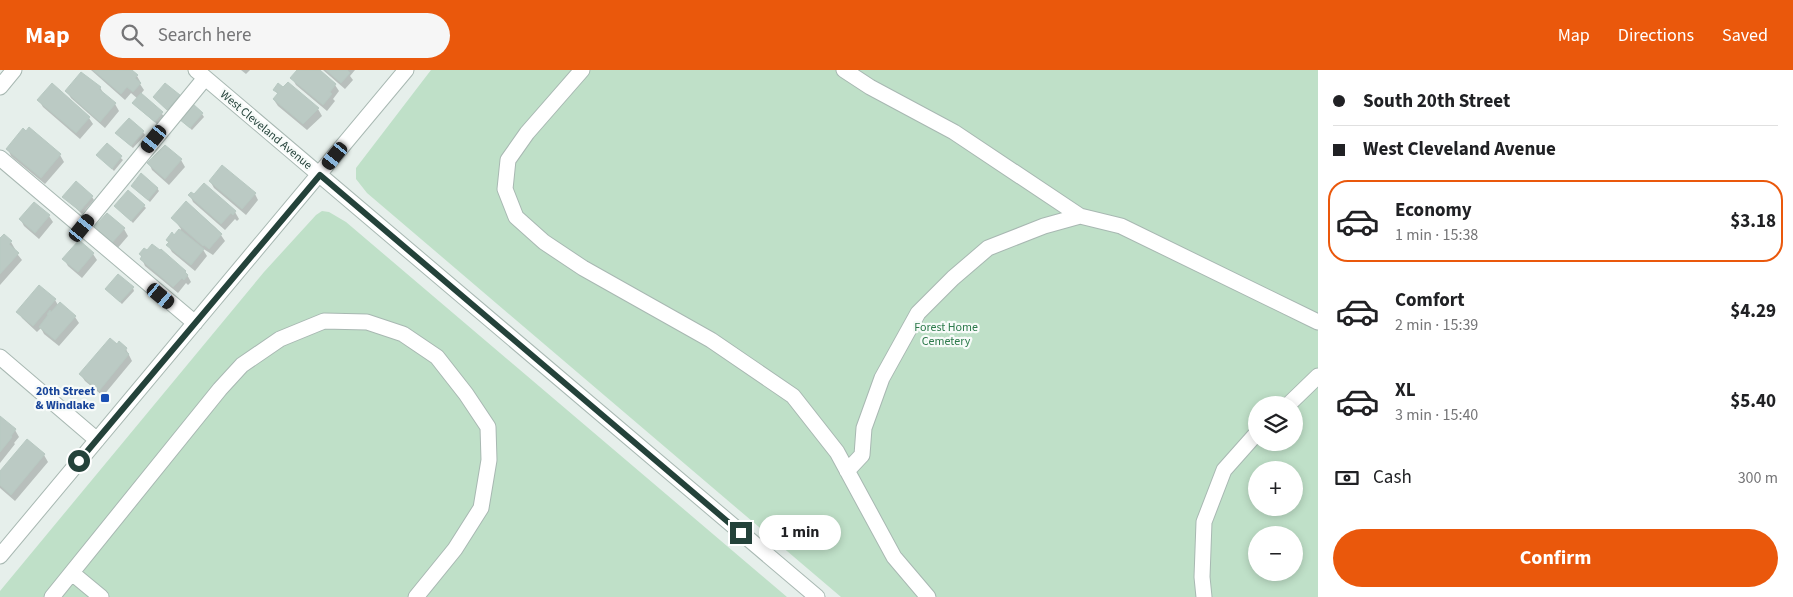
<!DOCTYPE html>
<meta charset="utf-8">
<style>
body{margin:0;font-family:"Source Sans 3",sans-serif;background:#f6f6f6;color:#202124;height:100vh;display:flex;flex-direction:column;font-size:19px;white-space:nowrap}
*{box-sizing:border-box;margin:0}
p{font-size:16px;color:#757577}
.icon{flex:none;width:28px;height:28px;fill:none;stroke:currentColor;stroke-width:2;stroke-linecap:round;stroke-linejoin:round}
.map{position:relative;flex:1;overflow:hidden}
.details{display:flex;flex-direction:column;background:#fff;width:475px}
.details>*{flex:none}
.hud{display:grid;align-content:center;height:110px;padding:0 15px;background:#fff}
.buttons{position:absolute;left:1248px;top:326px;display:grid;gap:10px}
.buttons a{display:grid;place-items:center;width:55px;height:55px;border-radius:50%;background:#fff;box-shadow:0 2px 8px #0003;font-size:25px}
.end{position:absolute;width:22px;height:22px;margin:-11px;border:6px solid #24423a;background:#fff;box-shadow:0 0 0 2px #fff}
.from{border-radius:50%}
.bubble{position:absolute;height:35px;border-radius:18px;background:#fff;box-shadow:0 2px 8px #0003;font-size:16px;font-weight:700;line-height:35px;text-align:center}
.car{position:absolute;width:15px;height:30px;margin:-15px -8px;border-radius:6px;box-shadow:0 0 4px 1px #0007;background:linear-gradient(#222 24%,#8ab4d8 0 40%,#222 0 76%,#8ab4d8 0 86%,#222 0)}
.hud b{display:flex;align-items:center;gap:18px;height:48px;font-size:19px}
.hud b+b{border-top:1px solid #e0e0e0}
.hud i{width:12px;height:12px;background:#202124}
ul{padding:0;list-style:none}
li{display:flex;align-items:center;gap:15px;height:82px;margin:0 10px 8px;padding:0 5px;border:2px solid transparent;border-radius:20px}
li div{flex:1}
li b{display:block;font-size:19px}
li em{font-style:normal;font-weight:700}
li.on{border-color:#ea580c}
li>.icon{width:45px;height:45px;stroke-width:1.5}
.pay{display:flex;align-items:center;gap:12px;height:55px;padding:0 15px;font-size:19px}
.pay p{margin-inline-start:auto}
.button{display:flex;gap:10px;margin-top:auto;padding:10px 15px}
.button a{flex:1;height:58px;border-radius:30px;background:#ea580c;color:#fff;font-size:20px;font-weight:700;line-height:58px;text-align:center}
header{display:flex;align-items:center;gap:30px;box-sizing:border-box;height:70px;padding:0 25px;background:#ea580c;color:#fff}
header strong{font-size:24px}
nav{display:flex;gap:28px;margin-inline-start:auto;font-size:18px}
.search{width:350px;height:45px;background:#f6f6f6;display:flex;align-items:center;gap:12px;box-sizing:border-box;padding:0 18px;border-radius:28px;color:#757577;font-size:19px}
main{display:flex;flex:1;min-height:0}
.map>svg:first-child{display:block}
.green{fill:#bfe0c8;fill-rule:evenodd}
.shadow{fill:#0003}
.building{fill:#bbcac4;stroke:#b8c9c2}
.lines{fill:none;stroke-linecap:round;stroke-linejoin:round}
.minor-casing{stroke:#a8b8b2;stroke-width:17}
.minor{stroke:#fff;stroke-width:15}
.route{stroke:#24423a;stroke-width:6}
.transit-dot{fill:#1a4fb4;stroke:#f7fbf9;stroke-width:2}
.labels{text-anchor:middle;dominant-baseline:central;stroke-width:4.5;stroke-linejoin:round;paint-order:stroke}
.street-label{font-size:12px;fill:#24423a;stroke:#f7fbf9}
.park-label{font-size:12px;fill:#2d7a4b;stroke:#f7fbf9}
.transit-label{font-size:12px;font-weight:bold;fill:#164399;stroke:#f7fbf9;text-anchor:end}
</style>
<header>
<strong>Map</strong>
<div class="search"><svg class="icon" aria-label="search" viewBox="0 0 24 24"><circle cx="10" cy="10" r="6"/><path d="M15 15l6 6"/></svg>Search here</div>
<nav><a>Map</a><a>Directions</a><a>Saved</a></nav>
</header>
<main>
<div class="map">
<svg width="1318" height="527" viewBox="0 0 1318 527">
<rect width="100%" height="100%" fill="#e6efeb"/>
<!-- green -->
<path class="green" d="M431,0h887v527h-477l-474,-404 -11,-14v-11zM1256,335h38v37h-38zM1256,400h38v38h-38zM1256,465h38v37h-38z
M322,141l7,1 17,10 441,375h-787v-6l264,-319 52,-57z"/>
<!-- shadow -->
<path class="shadow" d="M91,0h40l6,6 4,7 -1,1 4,6 -4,5 24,21 -7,8 -21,-18 -2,-3 4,-4 -7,-6 -6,7z
M241,0h9l-4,4z
M298,0h20l17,15 4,6 -6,8 2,2 -8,10 -31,-26 -4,-7z
M323,0h32l-5,6 3,4 -8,9z
M288,14l30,25 4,7 -15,14 -29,-24 -4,-6 4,-5 -3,-5 8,-1z
M100,17l4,8 11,9 4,7 -14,17 -34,-30 -4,-7z
M179,26l1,3 -11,13 -14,-15z
M39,30l50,18 4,6 -13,15 -37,-32z
M202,44l2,3 -12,13 -12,-11z
M143,62l2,3 -12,13 -16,-14z
M26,63l34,22 4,7 -19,22 -34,-28 -3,-7z
M107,75l16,15 -9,11 -16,-16z
M181,90l4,7 -16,18 -17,-15 -3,-7z
M210,111l45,13 3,6 -12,15 -32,-27z
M204,115l31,27 4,7 -2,2 -2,-2 -10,11 -32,-28 -3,-7 4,1z
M132,116l25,2 2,3 -9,11z
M64,127h28l2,3 -12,14z
M186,132l30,26 9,13 -12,14 -11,-7 5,8 -12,15 -23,-19 -4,-7 1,-1 -2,-4 7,-4 7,-7 -8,-11z
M116,136h28l2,2 -13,15z
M49,146l4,6 -14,17 -15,-13 -3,-6z
M124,159l4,7 -12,14 -17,-15z
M0,170l11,2 4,7 -1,1 8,10 -22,25z
M79,171l14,13 4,6 -15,18 -14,-12 -4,-7z
M140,184l45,17 6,11 -3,3 -2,-2 -8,10 -33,-27z
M133,218l1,3 -12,13 -16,-15z
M55,230l3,5 17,12 4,6 -20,23 -15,-12 -3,-6 -4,4 -15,-14 -4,-6z
M117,276l9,3 6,12 -29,35 -18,-15 -4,-6z
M0,348l15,12 4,7 -5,6 1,1 -15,19z
M44,385l4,7 -33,39 -15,-13v-15z"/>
<!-- building -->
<path class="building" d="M93,0h39l6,5 -3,3 6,5 -8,9 -6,-5 -6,7z
M297,0h23l16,14 -6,8 2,2 -9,11 -33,-27z
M326,0h21l3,3 -9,10z
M81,2l20,15 -2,2 17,14 -16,19 -35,-31z
M288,12l31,26 -16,16 -30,-25 5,-6 -5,-3 5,-7 5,4z
M52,13l38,34 -14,16 -39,-33z
M165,13l15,12 -13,15 -14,-13z
M141,23l22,19 -8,10 -23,-19z
M192,33l11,10 -13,15 -11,-9z
M129,48l15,13 -13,15 -16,-13z
M29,57l32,27 -20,24 -35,-29 17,-21 3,3z
M107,73l15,13 -10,13 -16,-14z
M165,75l17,14 -17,20 -18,-16z
M222,95l34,28 -14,16 -33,-28z
M141,103l17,15 -10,12 -17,-14z
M76,111l17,15 -13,15 -18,-14z
M204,113l32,28 -3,4 -2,-2 -10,11 -33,-29 3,-3 3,2z
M128,120l17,15 -14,16 -17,-15z
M186,131l36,33 -13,15 -5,-4 -1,1 -32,-28z
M34,132l16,13 -15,18 -16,-14z
M107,143l18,15 -14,16 -18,-16z
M179,159l25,20 -13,16 -25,-20 3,-3 -3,-2 6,-8 2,3z
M4,164l8,7 -3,3 10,9 -19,21v-36z
M79,170l15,13 -16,19 -16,-13z
M152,174l8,6 1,-1 25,22 -1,1 3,3 -4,5 -2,-2 -9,9 -33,-28 2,-3 -3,-2 5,-6 3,2z
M118,204l16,13 -14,15 -15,-13z
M39,215l17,14 -23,27 -17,-14z
M60,232l16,14 -21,24 -16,-13 9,-12 -1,-1 3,-4 1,2z
M110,268l7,6 2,-3 8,7 -2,3 4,3 -30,37 -20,-17z
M0,346l16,13 -5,7 1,1 -12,15z
M27,369l18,15 -34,41 -11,-10v-14z"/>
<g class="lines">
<!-- minor casing -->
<g class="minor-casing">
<path id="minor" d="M196,0l621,527
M582,0l-55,63 -19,27 -3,29 11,28 28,25 39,26 128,72 82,56 44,56 57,105 34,40
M844,0l26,17 84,45 126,84 41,10 197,96
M0,17l14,-17
M0,88l195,165
M82,158l123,-150
M0,287l97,83
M1288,335l30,-29
M847,401l15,-16 2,-27 18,-50 36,-65 35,-35 35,-30 56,-22 36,-10
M0,486l406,-486
M72,503l29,24
M52,527l168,-208 22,-24 38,-26 44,-18 43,1 36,12 34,23 29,37 22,33 1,33 -8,48 -26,41 -39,48
M1204,527l-2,-20 2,-55 20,-52 32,-36"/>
</g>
<!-- minor -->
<use href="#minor" class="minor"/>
</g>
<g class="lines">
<!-- route -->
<path class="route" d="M79,391l241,-286 421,358"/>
</g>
<!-- markers -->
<rect class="transit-dot" x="100" y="323" width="10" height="10" rx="2.5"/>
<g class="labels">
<!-- street labels -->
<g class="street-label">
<text transform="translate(266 60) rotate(40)">West Cleveland Avenue</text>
</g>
<!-- park labels -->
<g class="park-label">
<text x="946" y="257">Forest Home<tspan x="946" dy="14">Cemetery</tspan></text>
</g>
<!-- transit labels -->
<g class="transit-label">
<text x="95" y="321">20th Street<tspan x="95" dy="14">&amp; Windlake</tspan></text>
</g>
</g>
</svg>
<div class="buttons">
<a><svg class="icon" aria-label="layers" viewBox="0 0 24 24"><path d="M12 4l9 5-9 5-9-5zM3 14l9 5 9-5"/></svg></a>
<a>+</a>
<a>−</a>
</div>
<i class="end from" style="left:79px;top:391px"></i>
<i class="end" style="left:741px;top:463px"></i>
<div class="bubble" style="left:759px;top:445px;width:82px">1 min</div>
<i class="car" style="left:154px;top:69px;rotate:219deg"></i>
<i class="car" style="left:335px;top:86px;rotate:219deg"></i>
<i class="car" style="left:82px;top:158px;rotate:39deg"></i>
<i class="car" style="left:161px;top:226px;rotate:130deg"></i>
</div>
<section class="details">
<div class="hud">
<b><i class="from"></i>South 20th Street</b>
<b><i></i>West Cleveland Avenue</b>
</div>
<ul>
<li class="on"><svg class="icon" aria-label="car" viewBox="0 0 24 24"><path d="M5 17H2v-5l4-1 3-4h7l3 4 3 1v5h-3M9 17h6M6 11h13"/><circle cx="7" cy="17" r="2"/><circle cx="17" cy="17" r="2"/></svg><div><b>Economy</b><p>1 min · 15:38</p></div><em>$3.18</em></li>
<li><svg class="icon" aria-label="car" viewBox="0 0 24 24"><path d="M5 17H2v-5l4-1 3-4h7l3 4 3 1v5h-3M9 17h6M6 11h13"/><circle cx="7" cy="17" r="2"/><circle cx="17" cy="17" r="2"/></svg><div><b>Comfort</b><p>2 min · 15:39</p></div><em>$4.29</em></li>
<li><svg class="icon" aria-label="car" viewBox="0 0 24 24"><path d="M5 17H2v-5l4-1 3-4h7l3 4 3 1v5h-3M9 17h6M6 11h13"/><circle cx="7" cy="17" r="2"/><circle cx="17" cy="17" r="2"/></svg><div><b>XL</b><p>3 min · 15:40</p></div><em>$5.40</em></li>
</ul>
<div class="pay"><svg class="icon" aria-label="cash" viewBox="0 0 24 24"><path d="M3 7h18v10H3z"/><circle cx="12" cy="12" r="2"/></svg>Cash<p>300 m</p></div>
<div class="button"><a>Confirm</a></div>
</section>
</main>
